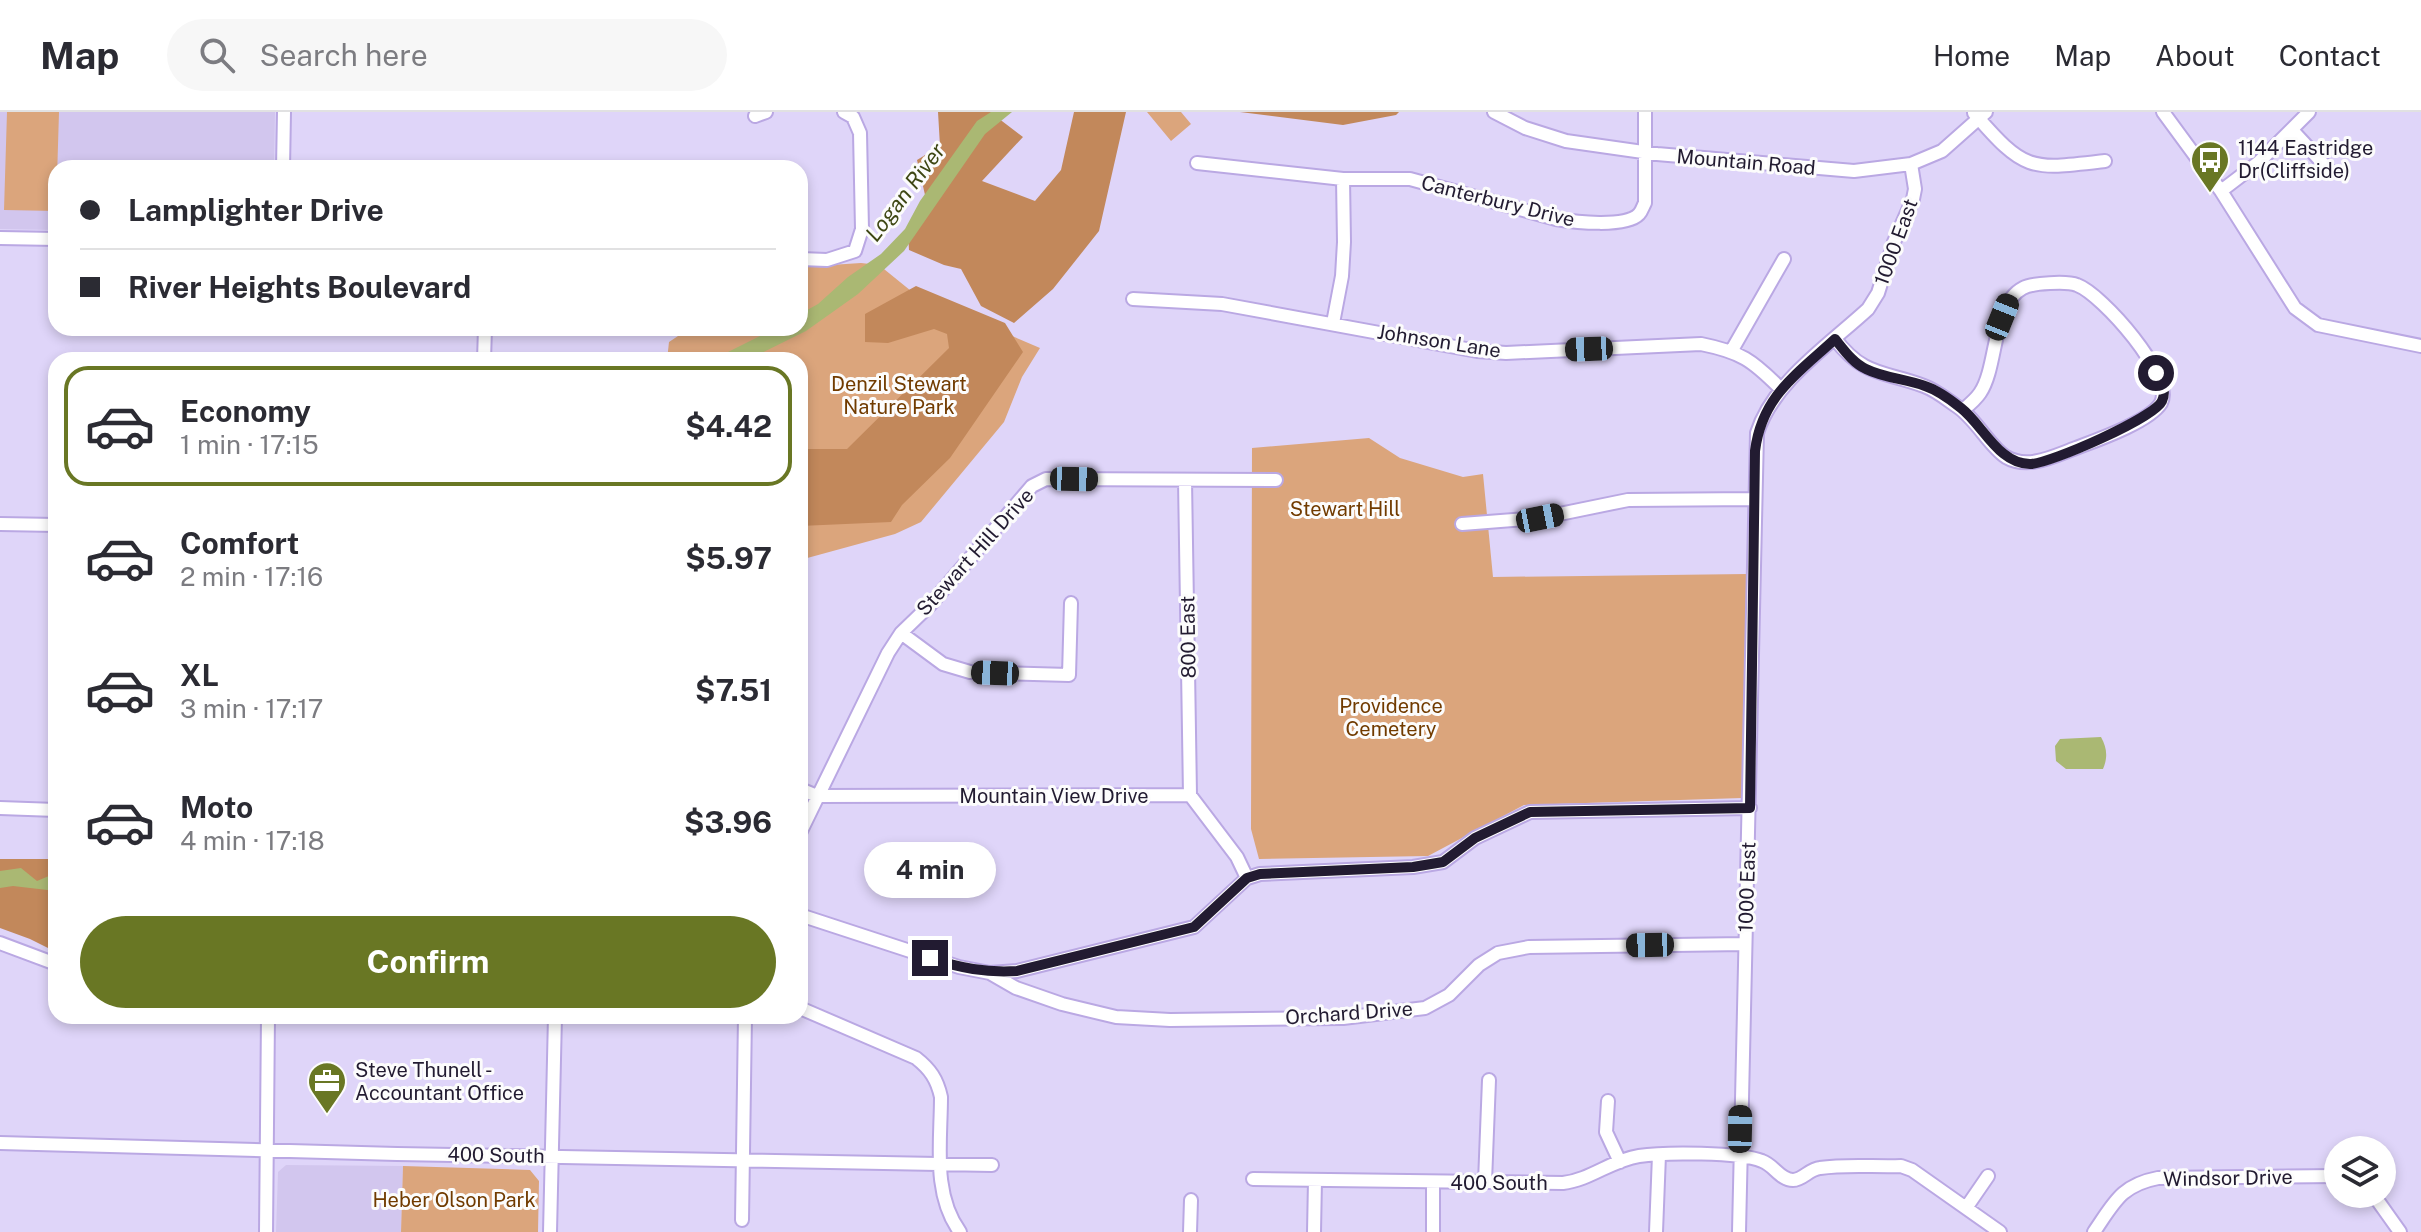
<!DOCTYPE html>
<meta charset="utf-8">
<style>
body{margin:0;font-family:"Public Sans",sans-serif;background:#f7f7f7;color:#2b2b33;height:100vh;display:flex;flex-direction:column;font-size:30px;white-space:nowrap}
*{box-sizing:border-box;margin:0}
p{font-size:26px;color:#7c7c81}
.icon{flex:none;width:44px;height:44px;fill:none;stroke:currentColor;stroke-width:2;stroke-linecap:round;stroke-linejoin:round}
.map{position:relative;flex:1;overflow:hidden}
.sheet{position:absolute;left:48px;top:240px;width:760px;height:672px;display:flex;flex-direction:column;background:#fff;border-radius:24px;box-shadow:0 4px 12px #0003}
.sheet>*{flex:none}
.hud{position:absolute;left:48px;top:48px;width:760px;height:176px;border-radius:24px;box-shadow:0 4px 12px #0003;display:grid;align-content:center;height:176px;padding:0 32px;background:#fff}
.fabs{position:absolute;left:2324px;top:1024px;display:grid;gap:16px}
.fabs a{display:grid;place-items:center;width:72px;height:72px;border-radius:50%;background:#fff;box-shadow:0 4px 12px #0003;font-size:40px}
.end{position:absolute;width:36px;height:36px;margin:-18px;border:10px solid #221b31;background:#fff;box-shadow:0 0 0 4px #fff}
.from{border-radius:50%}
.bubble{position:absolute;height:56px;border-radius:28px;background:#fff;box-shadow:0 4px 12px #0003;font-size:26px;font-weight:700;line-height:56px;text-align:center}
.car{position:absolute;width:24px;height:48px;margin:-24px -12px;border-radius:10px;box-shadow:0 0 6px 2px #0007;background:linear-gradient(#222 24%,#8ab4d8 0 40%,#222 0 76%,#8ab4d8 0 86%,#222 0)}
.hud b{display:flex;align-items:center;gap:28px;height:76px;font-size:30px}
.hud b+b{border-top:2px solid #e1e1e2}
.hud i{width:20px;height:20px;background:#2b2b33}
ul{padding:14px 0 0;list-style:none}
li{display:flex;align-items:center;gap:24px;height:120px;margin:0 16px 12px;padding:0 16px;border:4px solid transparent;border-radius:24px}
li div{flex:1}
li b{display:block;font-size:30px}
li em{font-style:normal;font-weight:700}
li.current{border-color:#697724}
li>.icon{width:72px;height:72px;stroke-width:1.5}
.cta{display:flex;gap:16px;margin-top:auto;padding:16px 32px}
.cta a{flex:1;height:92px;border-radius:48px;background:#697724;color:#fff;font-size:32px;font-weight:700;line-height:92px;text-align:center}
header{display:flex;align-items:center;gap:48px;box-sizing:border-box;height:112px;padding:0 40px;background:#fff;border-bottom:2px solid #e1e1e2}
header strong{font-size:38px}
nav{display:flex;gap:44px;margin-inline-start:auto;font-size:28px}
.search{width:560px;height:72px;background:#f7f7f7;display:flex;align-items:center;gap:20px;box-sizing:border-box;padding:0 28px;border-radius:44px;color:#7c7c81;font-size:30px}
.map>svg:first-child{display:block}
.built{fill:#d2c6ee}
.green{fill:#dba57c}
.forest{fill:#c2885b}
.water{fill:#aab873}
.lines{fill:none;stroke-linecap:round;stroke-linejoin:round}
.minor-casing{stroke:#baa8e3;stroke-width:16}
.minor{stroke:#fff;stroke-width:12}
.route{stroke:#221b31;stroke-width:10}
.labels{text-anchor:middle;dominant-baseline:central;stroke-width:6;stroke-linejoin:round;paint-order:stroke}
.poi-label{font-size:20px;fill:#221b31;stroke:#fcfcfc;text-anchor:start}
.street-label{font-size:20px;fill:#221b31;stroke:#fcfcfc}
.park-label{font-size:20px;fill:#713b00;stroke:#fcfcfc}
.water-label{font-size:22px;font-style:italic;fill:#3e4714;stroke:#fcfcfc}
</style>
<header>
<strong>Map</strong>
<div class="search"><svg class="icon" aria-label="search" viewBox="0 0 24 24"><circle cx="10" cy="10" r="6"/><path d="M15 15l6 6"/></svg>Search here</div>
<nav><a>Home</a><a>Map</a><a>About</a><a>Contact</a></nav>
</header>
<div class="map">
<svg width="2421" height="1120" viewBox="0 0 2421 1120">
<rect width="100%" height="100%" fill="#dfd5f9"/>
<!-- built -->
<path class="built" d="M0,0h275l-1,56h-218v62l-56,-1z
M286,1053l117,1 -2,66h-125l2,-60z"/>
<!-- green -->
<path class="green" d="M7,0h52l-3,99 -52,-1z
M1147,0h34l10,12 -20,17z
M861,151l18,2 37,30 124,53 -18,29 -18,45 -83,100 -26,12 -95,26v-200h-133l2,-18 21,-14h110v-61z
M1369,326l31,20 63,19 20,-3 10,103 254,-3 -5,224 -218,7 -96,51 -169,3 -8,-30 1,-381z
M403,1054l127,4 9,11 -1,51h-137z"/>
<!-- forest -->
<path class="forest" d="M938,0h65l-5,6 25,19 -41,44 53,20 26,-31 13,-58h52l-27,119 -46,58 -39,34 -33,-17 -20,-37 -17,-4 -35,-15 -1,-17 20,-25 -11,-48 23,-14z
M1240,0h159l-3,3 -53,10z
M916,174l89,37 18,29 -73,106 -48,47 -11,17 -91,4v-77h47l102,-101 -2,-14 -13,-5 -46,14 -23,-1v-28z
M0,747h56v93l-26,-13 -30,-11z"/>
<!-- water -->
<path class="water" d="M991,0h21l-27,22 -81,117 -46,43 -52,37 -59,29h-35l64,-32h24v-14l18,-10 30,-27 33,-23 24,-25 15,-28 57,-80z
M2101,625c6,11 7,20 2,32h-37l-10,-8 -1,-15 5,-7z
M21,756l16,13 19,-8v18l-43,-5 -13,2v-17z"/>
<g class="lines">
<!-- minor casing -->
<g class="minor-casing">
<path id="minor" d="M1494,0l31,16 41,13 91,13 197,17 57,-7 31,-13 44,-39
M2163,0l58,79 74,117 23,17 103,21
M1974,1c51,59 56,57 131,48
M755,4l11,-4
M2292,18l38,41
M1197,51l146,16h67l146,40c18,3 70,9 83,-5 3,-3 4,-8 6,-11v-91
M283,56l1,-56
M2221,79l38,-29 50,-50
M0,126l56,1
M800,147l27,1 28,-9 7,-22 -2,-96 -7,-16 -9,-5
M1133,187l89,5 255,47 29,2 195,-9c40,8 51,16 79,44
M1333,211l9,-47 2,-34 -1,-63
M1835,227c29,38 49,32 89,47 11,4 21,12 31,19 20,12 34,41 51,52 22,13 48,-1 70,-9 21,-8 73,-26 85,-45 14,-26 -59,-109 -84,-118 -10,-4 -45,-2 -54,3 -31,16 -25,79 -43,105 -4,6 -11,12 -17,17
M1732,238l52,-91
M484,248l1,-32
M1185,368l5,315
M0,412l56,1
M1462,412l78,-6 88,-18 127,-1
M901,521l42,31 27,8 99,3 2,-72
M800,677l17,7 373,-1 47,62 10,21
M0,696l56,2
M800,721l88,-180 13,-20 29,-28 102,-119 14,-7 230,1
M800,803l159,52 31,6 27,-2 177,-44 53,-49 13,-4 153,-7 30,-5 32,-24 55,-26 220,-4
M0,831l56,21
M990,861l26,15 46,16 54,13 54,3 173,-2 82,-10 24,-13 30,-30 19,-12 31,-6 216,-3
M800,896l116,50c14,11 21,21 25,39 0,45 -9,97 19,135
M1608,989l-2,31 14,30
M0,1031l397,11 595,11
M1253,1067l310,4c27,-3 49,-23 76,-27 24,-4 101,-4 123,5 12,4 18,19 31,19 10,0 16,-11 27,-12 26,-4 54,-1 81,-2l11,4 88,62
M1485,1070l4,-102
M2373,1082l27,38
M1966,1096l22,-32
M742,1108l3,-204
M266,1120l2,-216
M550,1120l5,-216
M1190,1120l1,-32
M1314,1120l1,-52
M1433,1120v-50
M1656,1120l3,-77
M1739,1120l18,-799c16,-51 72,-88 111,-124l10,-16 16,-51 19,-43 2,-10 -4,-25
M2094,1120c20,-29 27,-47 64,-54l180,-2"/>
</g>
<!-- minor -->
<use href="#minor" class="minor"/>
</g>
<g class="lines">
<!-- route -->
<path class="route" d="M930,846c30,10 56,15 87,13l177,-44 53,-49 13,-4 153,-7 30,-5 32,-24 55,-26 220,-4 5,-357c7,-55 42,-77 80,-112 9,11 18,24 31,30 18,9 40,10 59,17 12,4 26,14 36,22 22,17 38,57 70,56 20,-1 123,-46 131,-63 5,-11 -1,-19 -6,-28"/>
</g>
<!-- icons -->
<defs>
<g id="bus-pin" transform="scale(2)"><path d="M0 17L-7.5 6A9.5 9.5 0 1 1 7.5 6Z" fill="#697724" stroke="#fcfcfc"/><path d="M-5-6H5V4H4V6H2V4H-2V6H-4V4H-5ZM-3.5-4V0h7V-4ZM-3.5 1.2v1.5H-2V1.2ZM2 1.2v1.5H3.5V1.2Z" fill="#fff"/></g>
<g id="office-pin" transform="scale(2)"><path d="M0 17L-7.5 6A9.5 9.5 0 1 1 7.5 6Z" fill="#697724" stroke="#fcfcfc"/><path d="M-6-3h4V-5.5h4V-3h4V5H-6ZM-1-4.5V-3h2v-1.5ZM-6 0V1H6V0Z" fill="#fff"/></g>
</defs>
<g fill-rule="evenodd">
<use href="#bus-pin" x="2210" y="48"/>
<use href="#office-pin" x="327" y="969"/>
</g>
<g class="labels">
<!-- poi labels -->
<g class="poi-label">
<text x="2238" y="36">1144 Eastridge<tspan x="2238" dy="23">Dr(Cliffside)</tspan></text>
<text x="355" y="958">Steve Thunell -<tspan x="355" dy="23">Accountant Office</tspan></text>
</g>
<!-- street labels -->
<g class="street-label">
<text transform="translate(1746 50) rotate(5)">Mountain Road</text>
<text transform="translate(1498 89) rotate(14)">Canterbury Drive</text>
<text transform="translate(1896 130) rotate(-70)">1000 East</text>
<text transform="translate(1439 229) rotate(9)">Johnson Lane</text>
<text transform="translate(975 440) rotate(-48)">Stewart Hill Drive</text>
<text transform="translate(1188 525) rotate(-91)">800 East</text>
<text x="1054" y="684">Mountain View Drive</text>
<text transform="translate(1747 775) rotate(-88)">1000 East</text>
<text transform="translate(1349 901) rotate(-4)">Orchard Drive</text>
<text transform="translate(496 1043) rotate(1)">400 South</text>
<text transform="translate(2228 1066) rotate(-1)">Windsor Drive</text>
<text x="1499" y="1071">400 South</text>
</g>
<!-- park labels -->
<g class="park-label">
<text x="899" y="272">Denzil Stewart<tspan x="899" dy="23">Nature Park</tspan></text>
<text x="1345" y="397">Stewart Hill</text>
<text x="1391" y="594">Providence<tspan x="1391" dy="23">Cemetery</tspan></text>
<text x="454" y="1088">Heber Olson Park</text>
</g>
<!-- water labels -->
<g class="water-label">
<text transform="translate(905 80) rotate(-53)">Logan River</text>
</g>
</g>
</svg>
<div class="fabs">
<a><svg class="icon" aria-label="layers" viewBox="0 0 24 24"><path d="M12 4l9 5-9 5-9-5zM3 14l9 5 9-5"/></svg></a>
</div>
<i class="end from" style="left:2156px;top:261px"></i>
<i class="end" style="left:930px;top:846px"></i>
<div class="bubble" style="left:864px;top:730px;width:132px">4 min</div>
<i class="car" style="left:2002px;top:205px;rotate:22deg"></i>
<i class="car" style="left:1589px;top:237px;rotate:268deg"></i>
<i class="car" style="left:1074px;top:367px;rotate:91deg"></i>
<i class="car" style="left:1540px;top:406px;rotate:79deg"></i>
<i class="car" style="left:995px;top:561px;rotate:272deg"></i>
<i class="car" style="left:1650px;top:833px;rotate:269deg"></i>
<i class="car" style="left:1740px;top:1017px;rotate:1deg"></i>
<div class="hud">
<b><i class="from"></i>Lamplighter Drive</b>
<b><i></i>River Heights Boulevard</b>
</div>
<section class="sheet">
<ul>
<li class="current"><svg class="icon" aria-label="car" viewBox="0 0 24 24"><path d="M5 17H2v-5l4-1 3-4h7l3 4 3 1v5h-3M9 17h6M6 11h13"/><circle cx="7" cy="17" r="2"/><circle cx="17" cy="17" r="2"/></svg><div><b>Economy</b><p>1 min · 17:15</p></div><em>$4.42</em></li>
<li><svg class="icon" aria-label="car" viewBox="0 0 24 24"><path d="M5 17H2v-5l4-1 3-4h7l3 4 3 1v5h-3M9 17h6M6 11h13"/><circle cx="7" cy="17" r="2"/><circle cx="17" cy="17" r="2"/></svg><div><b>Comfort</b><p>2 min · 17:16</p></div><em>$5.97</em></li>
<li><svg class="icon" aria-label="car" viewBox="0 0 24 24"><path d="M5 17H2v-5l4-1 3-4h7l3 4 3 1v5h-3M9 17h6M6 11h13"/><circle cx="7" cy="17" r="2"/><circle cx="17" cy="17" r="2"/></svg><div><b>XL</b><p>3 min · 17:17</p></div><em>$7.51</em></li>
<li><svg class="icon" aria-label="car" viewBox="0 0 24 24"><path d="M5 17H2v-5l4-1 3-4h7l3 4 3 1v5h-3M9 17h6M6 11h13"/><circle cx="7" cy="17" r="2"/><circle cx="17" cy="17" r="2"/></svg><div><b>Moto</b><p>4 min · 17:18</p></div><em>$3.96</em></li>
</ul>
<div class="cta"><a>Confirm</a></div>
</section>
</div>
